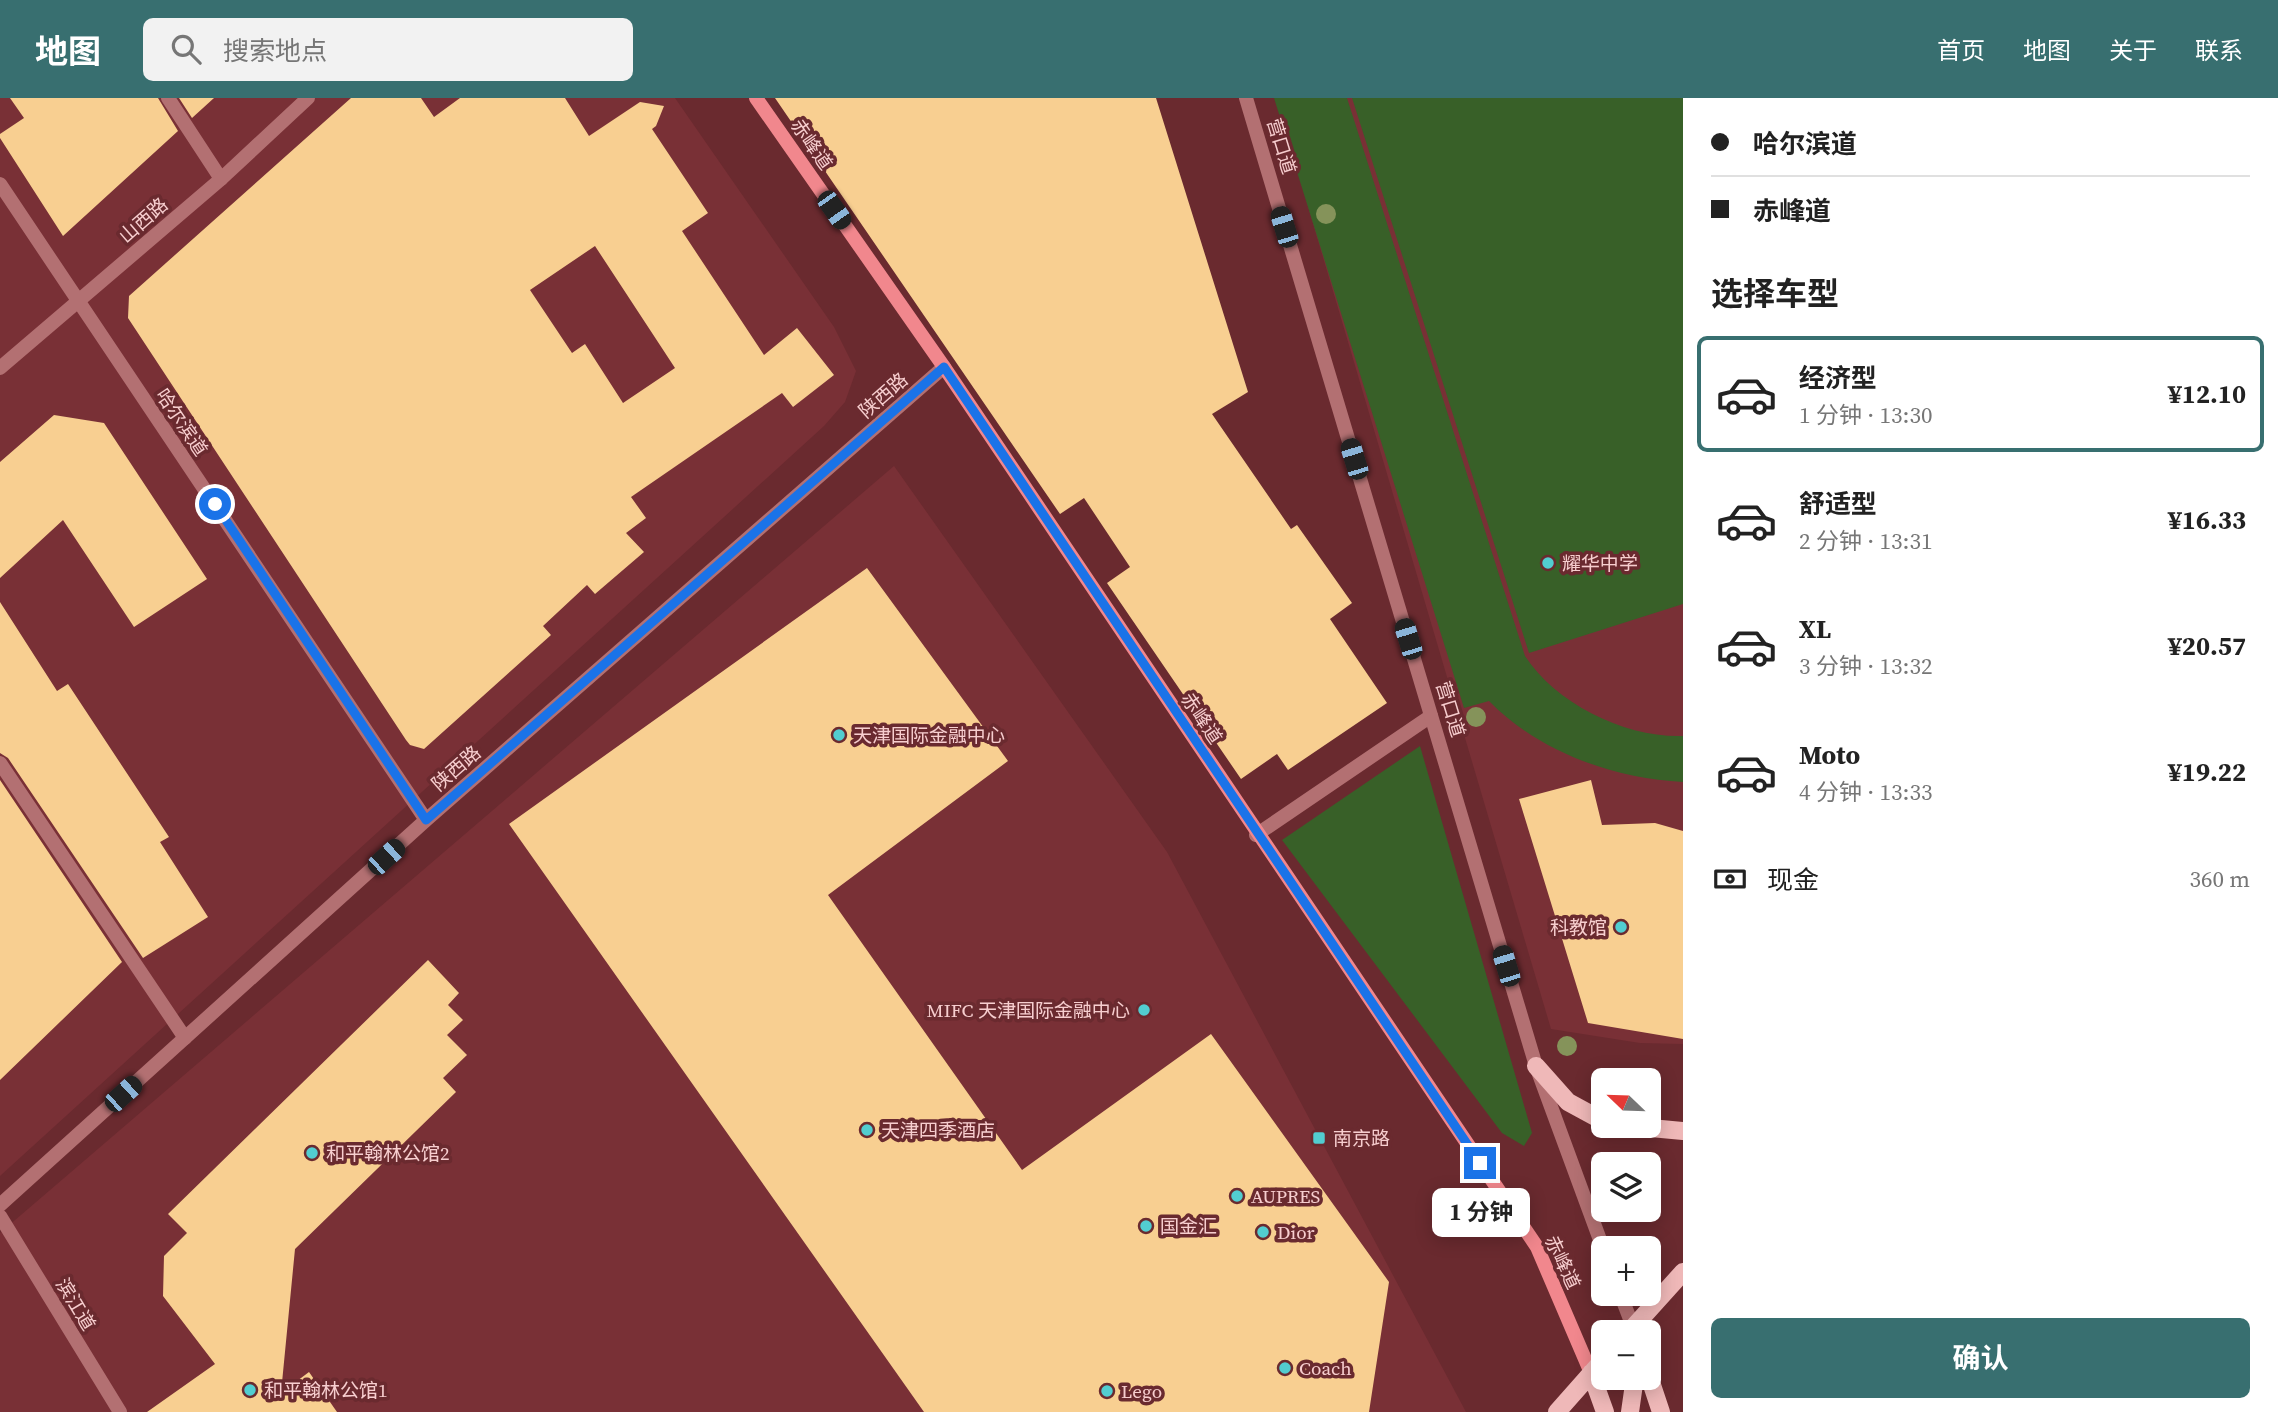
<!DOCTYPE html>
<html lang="zh">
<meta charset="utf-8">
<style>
body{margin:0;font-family:"Source Serif 4","Noto Sans SC",serif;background:#f2f2f2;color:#222;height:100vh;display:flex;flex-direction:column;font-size:26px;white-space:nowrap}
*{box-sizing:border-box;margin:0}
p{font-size:23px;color:#767676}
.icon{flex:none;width:38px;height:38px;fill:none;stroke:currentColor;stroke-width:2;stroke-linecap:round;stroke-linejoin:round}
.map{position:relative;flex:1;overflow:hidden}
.sheet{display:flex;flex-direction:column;background:#fff;width:595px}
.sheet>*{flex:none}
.top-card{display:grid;align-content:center;height:154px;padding:0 28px;background:#fff}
.needle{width:46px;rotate:293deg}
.controls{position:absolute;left:1591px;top:970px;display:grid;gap:14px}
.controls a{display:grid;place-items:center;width:70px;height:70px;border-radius:10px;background:#fff;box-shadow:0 4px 18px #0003;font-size:35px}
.end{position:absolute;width:32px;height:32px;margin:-16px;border:9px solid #1a73e8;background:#fff;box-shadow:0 0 0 4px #fff}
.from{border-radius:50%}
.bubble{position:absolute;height:49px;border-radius:10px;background:#fff;box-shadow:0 4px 18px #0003;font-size:23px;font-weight:700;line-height:49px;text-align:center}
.car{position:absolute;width:21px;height:42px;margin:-21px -10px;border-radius:9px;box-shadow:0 0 5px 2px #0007;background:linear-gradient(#222 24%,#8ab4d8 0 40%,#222 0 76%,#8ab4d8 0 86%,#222 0)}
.top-card b{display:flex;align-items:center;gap:24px;height:66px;font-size:26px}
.top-card b+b{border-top:2px solid #e0e0e0}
.top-card i{width:18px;height:18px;background:#222}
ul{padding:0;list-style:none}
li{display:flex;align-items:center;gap:21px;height:116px;margin:0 14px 10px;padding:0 14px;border:4px solid transparent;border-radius:10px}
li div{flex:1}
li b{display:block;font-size:26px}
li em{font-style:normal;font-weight:700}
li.current{border-color:#386f70}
li>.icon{width:63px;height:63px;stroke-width:1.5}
h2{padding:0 28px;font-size:32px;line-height:84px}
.pay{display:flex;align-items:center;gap:18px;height:77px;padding:0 28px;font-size:26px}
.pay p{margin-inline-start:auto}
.action{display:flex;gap:14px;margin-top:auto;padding:14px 28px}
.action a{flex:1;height:80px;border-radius:10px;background:#386f70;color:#fff;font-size:28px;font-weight:700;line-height:80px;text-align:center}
header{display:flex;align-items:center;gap:42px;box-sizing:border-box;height:98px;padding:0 35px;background:#386f70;color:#fff}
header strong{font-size:33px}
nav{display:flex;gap:38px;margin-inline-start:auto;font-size:24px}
.search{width:490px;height:63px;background:#f2f2f2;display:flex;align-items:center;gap:18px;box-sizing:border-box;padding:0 24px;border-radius:10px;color:#767676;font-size:26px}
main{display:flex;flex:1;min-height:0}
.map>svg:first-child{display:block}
.built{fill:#793036}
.green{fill:#386028}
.building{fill:#f8cf91;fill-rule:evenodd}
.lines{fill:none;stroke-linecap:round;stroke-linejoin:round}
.service{stroke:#b37072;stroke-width:14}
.pedestrian{stroke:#b37072;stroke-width:14}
.minor{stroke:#b37072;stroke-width:14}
.tertiary{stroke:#b37072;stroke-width:14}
.secondary{stroke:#f1878d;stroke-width:14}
.primary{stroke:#efb8b8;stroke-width:18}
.tree{fill:#85935a}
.route{stroke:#1a73e8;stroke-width:9}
.poi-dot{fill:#52cdd0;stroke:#6a2a2f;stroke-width:2.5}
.labels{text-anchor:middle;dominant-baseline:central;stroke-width:7;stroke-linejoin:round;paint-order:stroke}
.street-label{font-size:19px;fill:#f7cecf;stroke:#6a2a2f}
.poi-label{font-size:19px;fill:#f7cecf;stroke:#6a2a2f;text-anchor:start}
</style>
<header>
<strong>地图</strong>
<div class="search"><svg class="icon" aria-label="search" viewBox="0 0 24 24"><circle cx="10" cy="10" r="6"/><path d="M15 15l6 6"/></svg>搜索地点</div>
<nav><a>首页</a><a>地图</a><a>关于</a><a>联系</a></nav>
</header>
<main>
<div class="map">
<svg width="1683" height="1314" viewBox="0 0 1683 1314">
<rect width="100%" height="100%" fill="#6a2a2f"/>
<!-- built -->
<path class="built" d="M0,0h675l159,229 22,44 -11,31 -21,24 -824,750z
M1276,0h407v946l-43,-1 -89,-14z
M894,368l273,386 299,560h-1466v-179z"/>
<!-- green -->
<path class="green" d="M1274,0h73l178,558c31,48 101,82 158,80v46c-71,-4 -144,-30 -194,-81l-25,7z
M1352,0h331v506l-154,49z
M1420,648l112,387 -8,13 -22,-13 -220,-293z"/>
<!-- building -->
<path class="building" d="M10,0h148l20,33 -115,105 -63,-98v-4l24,-16z
M179,0h35l-22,20z
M351,0h70l13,19 26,-19h105l24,38 51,-34 24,4 -8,20 -4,3 56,84 -26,18 82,124 33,-27 37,47 -41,32 -11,-14 -151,104 15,21 -20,15 18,19 -49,42 -8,-9 -44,41 8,9 -127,114 -14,-4 -4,-5 -278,-422 1,-22zM595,148l80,122 -52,35 -38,-59 -13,9 -42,-63z
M775,0h381l92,294 -36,22 79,115 6,-4 55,78 -22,16 57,84 -99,67 -11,-16 -36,25 -134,-196 23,-16 -46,-69 -24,16z
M54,317l50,8 103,156 -73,48 -71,-107 -63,58v-116z
M867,470l141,193 -180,134 194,275 189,-136 178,248 -20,130h-445l-415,-588z
M0,504l57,89 11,-7 101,153 -9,5 48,75 -65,41 -135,-200 -8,-5z
M0,682l122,182 -122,118z
M1591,682l11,45 53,-2 28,8v208l-95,-16 -69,-224z
M428,862l31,33 -11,12 15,15 -16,15 20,20 -24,23 13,14 -161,157 -14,144 28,-21 28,40h-190l68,-48 -52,-68 1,-40 23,-23 -19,-19z"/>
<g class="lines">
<!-- service -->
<path class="service" d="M168,0l53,81
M0,665l185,275"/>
<!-- pedestrian -->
<path class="pedestrian" d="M0,1118l120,196"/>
<!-- minor -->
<path class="minor" d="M1256,737l175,-119"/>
<!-- tertiary -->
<path class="tertiary" d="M1246,0l290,968 67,182
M0,86l426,636
M0,270l221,-189 87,-81
M0,1107l426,-385 518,-453
M1620,1195l13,34"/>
<!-- secondary -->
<path class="secondary" d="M756,0l188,269 593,880 54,126"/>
<!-- primary -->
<path class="primary" d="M1536,968l32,36 35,19
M1619,1027l64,6
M1629,1234l54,-60
M1591,1275l14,39
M1648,1275l13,39
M1557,1314l46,-52
M1630,1314l5,-35"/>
</g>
<!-- trees -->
<g class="tree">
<circle cx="1326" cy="116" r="10"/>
<circle cx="1476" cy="619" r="10"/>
<circle cx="1567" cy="948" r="10"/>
</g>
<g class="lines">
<!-- route -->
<path class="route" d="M215,406l211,316 518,-453 536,796"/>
</g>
<!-- markers -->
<g class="poi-dot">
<circle cx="1548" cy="465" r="7"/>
<circle cx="839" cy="637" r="7"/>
<circle cx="1621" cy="829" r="7"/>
<circle cx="1144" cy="912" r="7"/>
<circle cx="867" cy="1032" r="7"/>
<rect x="1312" y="1033" width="14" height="14" rx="3.5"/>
<circle cx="312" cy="1055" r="7"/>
<circle cx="1237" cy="1098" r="7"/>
<circle cx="1146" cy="1128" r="7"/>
<circle cx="1263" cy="1134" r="7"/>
<circle cx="1285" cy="1270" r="7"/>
<circle cx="250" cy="1292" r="7"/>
<circle cx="1107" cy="1293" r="7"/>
</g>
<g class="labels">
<!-- street labels -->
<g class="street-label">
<text transform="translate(812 46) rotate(55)">赤峰道</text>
<text transform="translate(1282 48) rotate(73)">营口道</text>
<text transform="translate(143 122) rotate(-41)">山西路</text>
<text transform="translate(883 297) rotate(-41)">陕西路</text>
<text transform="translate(182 324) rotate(56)">哈尔滨道</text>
<text transform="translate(1451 611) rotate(73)">营口道</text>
<text transform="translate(1202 620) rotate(56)">赤峰道</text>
<text transform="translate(456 670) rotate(-41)">陕西路</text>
<text transform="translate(1563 1164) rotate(65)">赤峰道</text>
<text transform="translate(76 1206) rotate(59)">滨江道</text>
</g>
<!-- poi labels -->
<g class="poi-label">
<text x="1562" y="465">耀华中学</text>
<text x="853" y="637">天津国际金融中心</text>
<text x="1607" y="829" text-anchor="end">科教馆</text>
<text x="1130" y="912" text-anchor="end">MIFC 天津国际金融中心</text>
<text x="881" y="1032">天津四季酒店</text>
<text x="1333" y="1040">南京路</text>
<text x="326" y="1055">和平翰林公馆2</text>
<text x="1251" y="1098">AUPRES</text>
<text x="1160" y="1128">国金汇</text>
<text x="1277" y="1134">Dior</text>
<text x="1299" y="1270">Coach</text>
<text x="264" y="1292">和平翰林公馆1</text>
<text x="1121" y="1293">Lego</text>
</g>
</g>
</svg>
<div class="controls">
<a><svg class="needle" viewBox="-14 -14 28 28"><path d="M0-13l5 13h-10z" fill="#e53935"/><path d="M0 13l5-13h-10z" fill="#767676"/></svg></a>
<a><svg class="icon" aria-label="layers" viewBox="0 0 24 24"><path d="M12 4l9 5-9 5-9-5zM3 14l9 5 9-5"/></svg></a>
<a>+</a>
<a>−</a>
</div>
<i class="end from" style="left:215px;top:406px"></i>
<i class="end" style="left:1480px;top:1065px"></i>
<div class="bubble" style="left:1432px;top:1090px;width:98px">1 分钟</div>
<i class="car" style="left:834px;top:112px;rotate:145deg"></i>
<i class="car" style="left:1284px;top:129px;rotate:343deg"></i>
<i class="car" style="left:1354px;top:361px;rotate:343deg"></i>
<i class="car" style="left:1408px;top:541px;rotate:343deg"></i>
<i class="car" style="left:386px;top:759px;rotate:48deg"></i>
<i class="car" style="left:1506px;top:868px;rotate:343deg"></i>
<i class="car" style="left:123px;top:996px;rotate:48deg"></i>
</div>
<section class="sheet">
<div class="top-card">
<b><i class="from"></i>哈尔滨道</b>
<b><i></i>赤峰道</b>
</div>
<h2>选择车型</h2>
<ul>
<li class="current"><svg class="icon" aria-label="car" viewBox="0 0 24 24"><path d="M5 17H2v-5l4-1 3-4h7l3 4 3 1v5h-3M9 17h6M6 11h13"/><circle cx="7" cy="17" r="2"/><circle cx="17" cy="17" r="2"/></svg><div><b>经济型</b><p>1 分钟 · 13:30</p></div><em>¥12.10</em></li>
<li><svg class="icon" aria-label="car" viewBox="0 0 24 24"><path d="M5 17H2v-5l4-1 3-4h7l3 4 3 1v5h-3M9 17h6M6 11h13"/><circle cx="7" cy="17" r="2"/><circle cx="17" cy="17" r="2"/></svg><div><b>舒适型</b><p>2 分钟 · 13:31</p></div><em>¥16.33</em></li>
<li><svg class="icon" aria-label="car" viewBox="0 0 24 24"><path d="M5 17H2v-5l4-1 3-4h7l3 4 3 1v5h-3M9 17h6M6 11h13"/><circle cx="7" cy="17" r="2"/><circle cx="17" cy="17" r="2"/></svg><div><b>XL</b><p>3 分钟 · 13:32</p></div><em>¥20.57</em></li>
<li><svg class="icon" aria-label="car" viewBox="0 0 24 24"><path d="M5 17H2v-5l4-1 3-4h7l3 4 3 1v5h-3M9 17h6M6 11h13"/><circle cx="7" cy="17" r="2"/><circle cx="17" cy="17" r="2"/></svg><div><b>Moto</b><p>4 分钟 · 13:33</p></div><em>¥19.22</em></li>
</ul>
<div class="pay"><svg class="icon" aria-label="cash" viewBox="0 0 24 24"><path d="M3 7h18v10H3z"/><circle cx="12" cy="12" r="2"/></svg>现金<p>360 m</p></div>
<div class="action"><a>确认</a></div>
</section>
</main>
